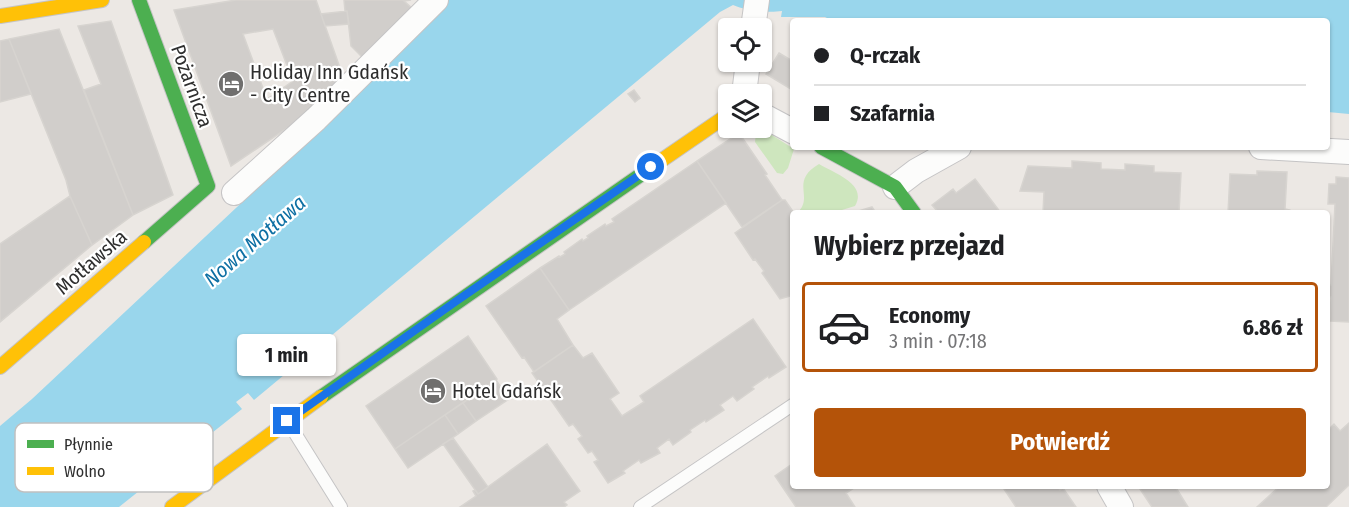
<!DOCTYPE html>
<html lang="pl">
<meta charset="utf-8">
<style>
body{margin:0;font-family:"Fira Sans Condensed",sans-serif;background:#f6f6f6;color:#202124;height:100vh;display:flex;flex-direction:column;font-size:22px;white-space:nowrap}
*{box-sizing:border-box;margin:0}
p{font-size:20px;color:#757577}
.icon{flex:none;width:33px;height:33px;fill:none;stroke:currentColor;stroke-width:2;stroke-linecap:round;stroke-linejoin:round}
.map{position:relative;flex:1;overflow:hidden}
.sheet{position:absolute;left:790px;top:210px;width:540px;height:279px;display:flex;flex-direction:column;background:#fff;border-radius:6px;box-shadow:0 2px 4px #0004}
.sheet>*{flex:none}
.guide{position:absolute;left:790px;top:18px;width:540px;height:132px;border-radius:6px;box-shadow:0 2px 4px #0004;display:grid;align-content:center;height:132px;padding:0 24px;background:#fff}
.fabs{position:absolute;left:718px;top:18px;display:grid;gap:12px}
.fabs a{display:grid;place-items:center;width:54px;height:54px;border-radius:6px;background:#fff;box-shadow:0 2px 4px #0004;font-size:30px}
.end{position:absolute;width:27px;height:27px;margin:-14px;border:8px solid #1a73e8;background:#fff;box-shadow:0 0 0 3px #fff}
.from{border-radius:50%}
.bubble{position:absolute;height:42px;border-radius:6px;background:#fff;box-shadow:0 2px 4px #0004;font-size:20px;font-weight:700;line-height:42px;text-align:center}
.guide b{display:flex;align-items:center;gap:21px;height:57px;font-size:22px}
.guide b+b{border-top:2px solid #e0e0e0}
.guide i{width:15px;height:15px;background:#202124}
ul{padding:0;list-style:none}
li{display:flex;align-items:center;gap:18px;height:90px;margin:0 12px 9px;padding:0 12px;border:3px solid transparent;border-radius:6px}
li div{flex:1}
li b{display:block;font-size:22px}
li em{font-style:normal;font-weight:700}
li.current{border-color:#b45309}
li>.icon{width:54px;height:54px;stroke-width:1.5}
h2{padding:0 24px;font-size:27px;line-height:72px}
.cta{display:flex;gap:12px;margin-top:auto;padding:12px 24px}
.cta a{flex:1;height:69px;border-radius:6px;background:#b45309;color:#fff;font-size:24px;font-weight:700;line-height:69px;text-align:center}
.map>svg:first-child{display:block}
.green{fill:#cee6be}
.water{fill:#99d6ec}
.building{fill:#d1cecb;stroke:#d7d4d0;stroke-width:1.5;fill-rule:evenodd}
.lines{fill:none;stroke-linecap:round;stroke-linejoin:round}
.lane-casing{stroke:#c5c4c5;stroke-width:14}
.street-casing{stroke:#c5c4c5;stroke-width:26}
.fast-casing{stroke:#c5c4c5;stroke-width:16}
.slow-casing{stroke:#c5c4c5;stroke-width:16}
.lane{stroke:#fcfcfb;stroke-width:12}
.street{stroke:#fcfcfb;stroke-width:24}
.fast{stroke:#4caf50;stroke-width:14}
.slow{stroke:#ffc107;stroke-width:14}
.route{stroke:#1a73e8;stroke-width:8}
.labels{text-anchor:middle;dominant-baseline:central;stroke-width:4.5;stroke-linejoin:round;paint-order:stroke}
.poi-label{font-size:20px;fill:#2e2e2e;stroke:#fff;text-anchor:start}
.street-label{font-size:20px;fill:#2e2e2e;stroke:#fff}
.water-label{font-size:21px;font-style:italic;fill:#0d6fa3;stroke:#fff}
.key{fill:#fff;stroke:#c0c0c0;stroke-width:1.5}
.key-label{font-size:16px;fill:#2e2e2e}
</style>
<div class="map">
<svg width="1349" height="507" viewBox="0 0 1349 507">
<rect width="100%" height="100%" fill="#ece8e4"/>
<!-- green -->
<path class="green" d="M764,130l30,19 -6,19 -5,6 -6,-1 -22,-31 1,-9z
M819,164c15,9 49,20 36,42l-23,7h-30l-3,-2c14,-15 -9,-30 20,-47z"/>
<!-- water -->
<path class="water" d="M446,0h903v114l-21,-2v-91h-495l-8,-4h-44l1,-6c-14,2 -36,0 -49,-6l-13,7 -466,388 -6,-7 -12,9 6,7 -123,98h-119v-81l32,-27 330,-309 80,-79z"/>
<!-- building -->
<path class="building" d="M236,0h80l28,79 -33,33 -80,54 -57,-156zM273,29l20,52 -26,18 -24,-65z
M344,0h67l-7,1 9,8 -50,49 -12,-12 -4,-35h-2z
M347,11l2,13 -24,2 -4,-12z
M111,21l62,174 -40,20 -49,-125 17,-6 -23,-58z
M59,29l74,186 -41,30 -22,-49 -4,-16 -57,-141z
M9,39l22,55 -31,8v-61z
M779,53l15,9v29l-28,-17z
M634,90l6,8 -5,4 -7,-8z
M739,133l28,41 -2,1 17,25 -40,27 -45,-66z
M697,161l29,42 -157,107 -29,-42 19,-12 1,1 5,-3 -1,-2 18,-13 1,2 5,-3 -1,-2 18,-12 1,2 8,-4 -2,-3z
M1072,161l29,2v6l24,1v-6l29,2v6l27,1 -2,40h-136l1,-21 -24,-1 8,-25 44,2z
M1257,171l30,1 -2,37 5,1v3h-62l2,-39 27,1z
M1336,177l13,1v144l-19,-1 1,-24h-3v-12h3l4,-81h-7l1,-20h7z
M975,179l26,34h-62l-7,-8 21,-16 3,4z
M70,196l22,49 -92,77v-78z
M782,200h3l9,13v82l-14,4 -18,-26 2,-2 -9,-12 -2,1 -18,-27z
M872,207l4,6h-24z
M540,268l29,42 -12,9 16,26 -39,27 -10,-15 -2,1 -36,-52z
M753,319l33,48 -17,11 -1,-2 -16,11 2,2 -17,12 -4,-5 -13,9 4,5 -18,12 -1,-2 -15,10 1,2 -18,13 -4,-6 -12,9 3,5 -19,10 -2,-3 -16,11 2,2 -17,10 -14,-21 4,-2 -6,-9 -4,2 -10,-14 4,-3 -9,-12 -4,2 -37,-53 41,-28 10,13 9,-5 27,40 -9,6 12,17 22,-14 -4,-6z
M468,336l29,43 -102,70 -29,-43z
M496,380l13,19 -33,22 -13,-18z
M463,403l13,18 -18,13 -13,-19z
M445,415l13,19 -50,34 -13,-19z
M1349,423v62l-23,22h-69l23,-21h48v-56l6,-6 6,7z
M453,438l35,49 -10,7 -35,-50z
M547,444l33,47 -16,11 3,3 -3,2h-104l16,-11 -3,-5 2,-1 3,4z
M792,464l2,22h63l-11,7 9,14h-59l-21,-31z
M1002,486h55l3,4 3,-2 13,19h-60z
M1138,486h37l13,21h-36z"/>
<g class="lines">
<!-- lane casing -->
<g class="lane-casing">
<path id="lane" d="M288,422l53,85
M640,507l154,-103"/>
</g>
<!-- street casing -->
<g class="street-casing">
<path id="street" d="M753,28l4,-28
M744,94l4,-32
M762,115l32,17
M1261,147l88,5
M895,187l21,-16 43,-24
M234,193l82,-74 120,-119
M1109,486l12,21"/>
</g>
<!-- fast casing -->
<g class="fast-casing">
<path id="fast" d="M139,0l69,186 -64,56
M821,147l74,40 19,26
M321,397l341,-237"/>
</g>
<!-- slow casing -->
<g class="slow-casing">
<path id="slow" d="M0,16l102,-16
M662,160l67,-46
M0,367l144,-125
M172,507l149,-110"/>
</g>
<!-- lane -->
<use href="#lane" class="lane"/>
<!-- street -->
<use href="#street" class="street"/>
<!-- fast -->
<use href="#fast" class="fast"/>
<!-- slow -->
<use href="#slow" class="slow"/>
</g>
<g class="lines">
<!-- route -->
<path class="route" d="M287,421l168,-119 196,-135"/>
</g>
<!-- icons -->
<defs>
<g id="hotel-disc" transform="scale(1.35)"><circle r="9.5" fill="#706f6e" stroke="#fff"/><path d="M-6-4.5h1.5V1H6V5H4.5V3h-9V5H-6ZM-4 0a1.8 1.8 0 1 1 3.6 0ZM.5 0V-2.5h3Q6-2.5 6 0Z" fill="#fff"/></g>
</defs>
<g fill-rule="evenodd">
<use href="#hotel-disc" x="231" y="84"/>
<use href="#hotel-disc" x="433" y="391"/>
</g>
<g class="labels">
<!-- poi labels -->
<g class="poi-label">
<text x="250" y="72">Holiday Inn Gdańsk<tspan x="250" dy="23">- City Centre</tspan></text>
<text x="452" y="391">Hotel Gdańsk</text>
</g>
<!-- street labels -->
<g class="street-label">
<text transform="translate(192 86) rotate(70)">Pożarnicza</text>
<text transform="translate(91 262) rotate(-41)">Motławska</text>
</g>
<!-- water labels -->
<g class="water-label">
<text transform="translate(255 241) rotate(-41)">Nowa Motława</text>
</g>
</g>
<!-- legend -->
<rect x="15" y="423" width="198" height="69" rx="9" class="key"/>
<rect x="27" y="440" width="27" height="8" fill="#4caf50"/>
<rect x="27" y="467" width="27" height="8" fill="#ffc107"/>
<g class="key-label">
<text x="64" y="450">Płynnie</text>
<text x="64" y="477">Wolno</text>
</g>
</svg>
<div class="fabs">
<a><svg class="icon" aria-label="locate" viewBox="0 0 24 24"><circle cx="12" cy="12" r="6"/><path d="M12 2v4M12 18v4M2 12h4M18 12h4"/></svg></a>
<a><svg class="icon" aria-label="layers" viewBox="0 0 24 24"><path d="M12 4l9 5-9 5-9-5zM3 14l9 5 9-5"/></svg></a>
</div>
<i class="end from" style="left:651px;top:167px"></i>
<i class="end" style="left:287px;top:421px"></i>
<div class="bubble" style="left:237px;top:334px;width:99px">1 min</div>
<div class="guide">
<b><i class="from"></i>Q-rczak</b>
<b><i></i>Szafarnia</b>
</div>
<section class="sheet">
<h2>Wybierz przejazd</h2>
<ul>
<li class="current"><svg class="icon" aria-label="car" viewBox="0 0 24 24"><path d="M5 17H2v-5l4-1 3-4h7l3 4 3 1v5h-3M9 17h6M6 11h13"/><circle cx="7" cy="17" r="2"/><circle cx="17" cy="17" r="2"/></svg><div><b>Economy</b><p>3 min · 07:18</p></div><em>6.86 zł</em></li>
</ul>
<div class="cta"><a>Potwierdź</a></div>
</section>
</div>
